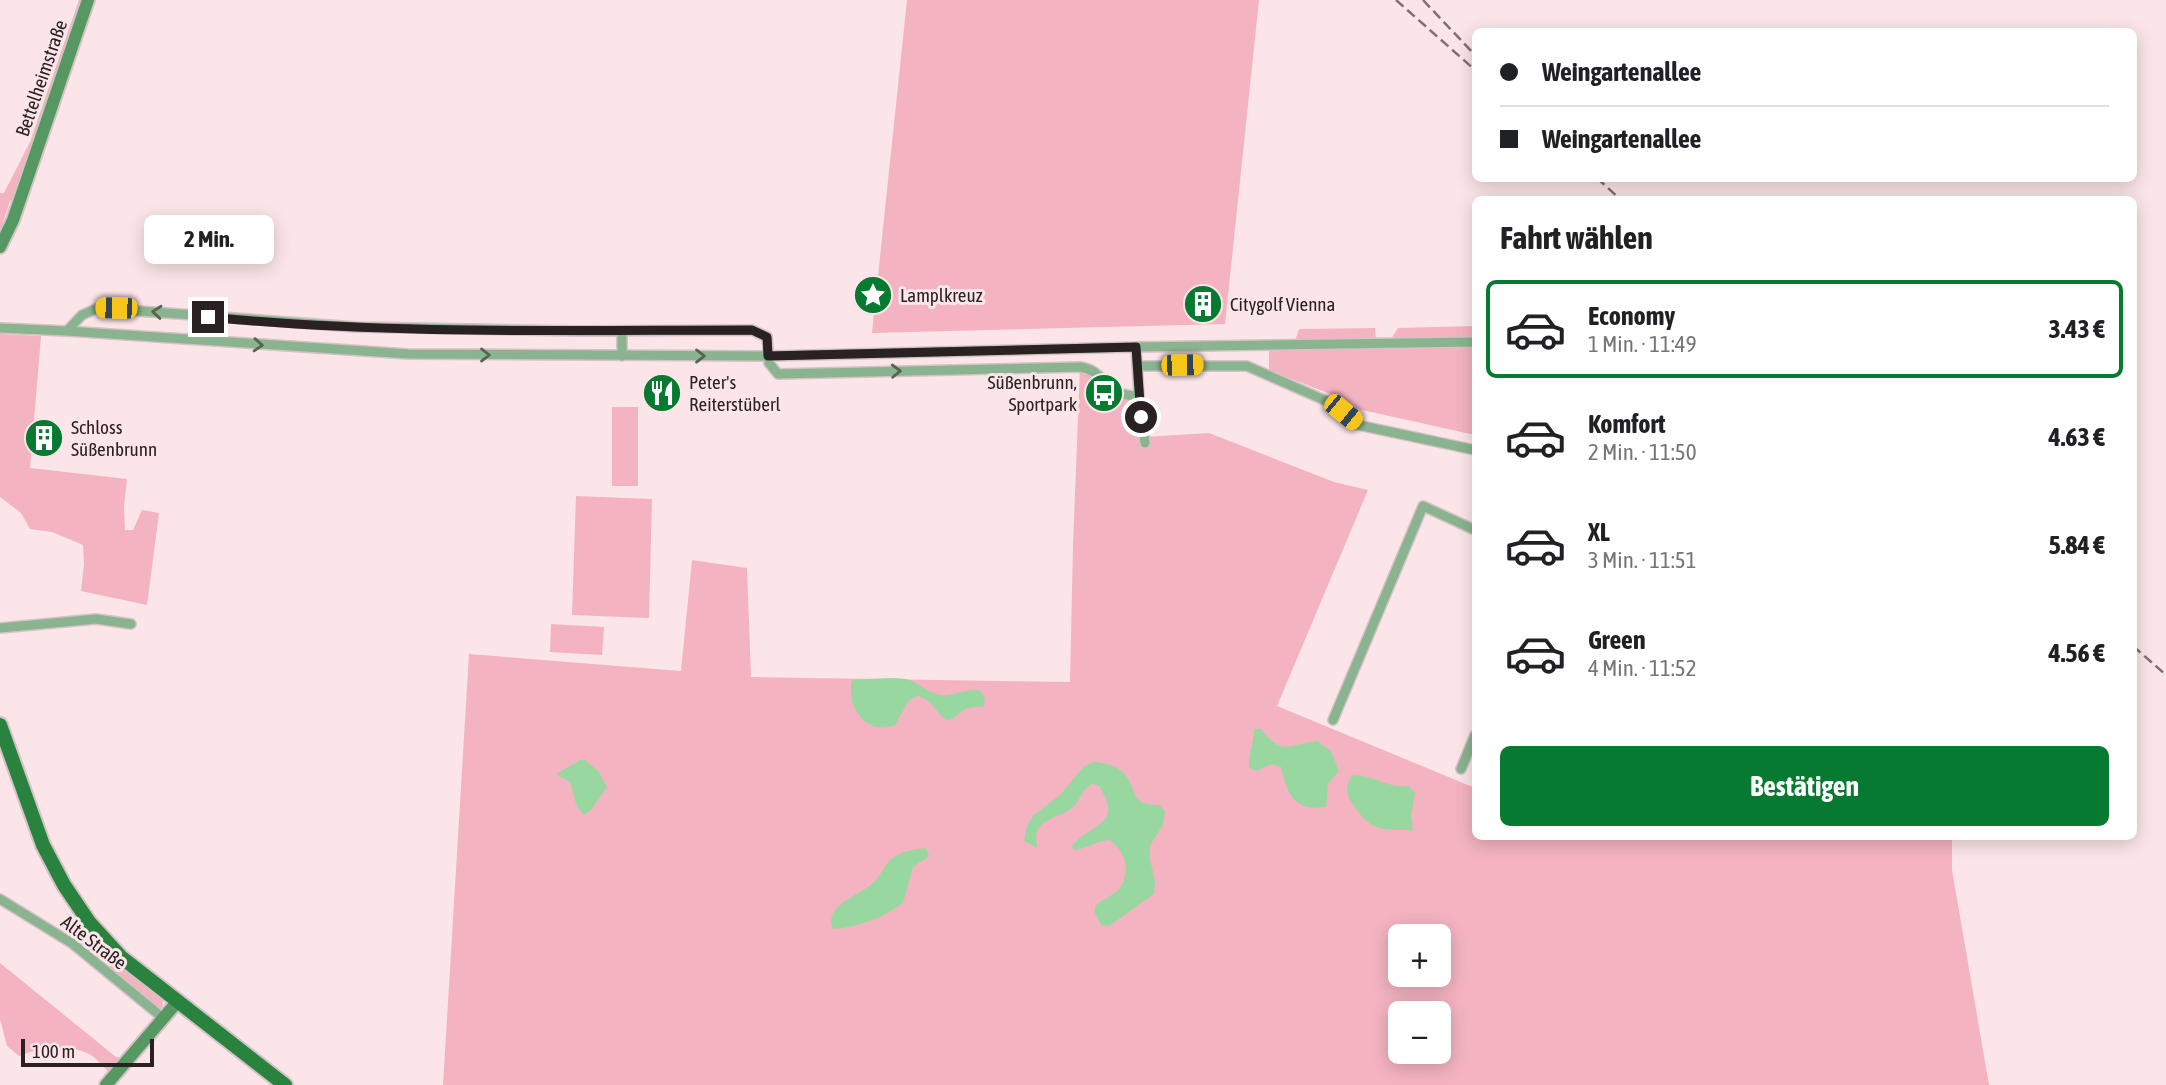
<!DOCTYPE html>
<html lang="de">
<meta charset="utf-8">
<style>
body{margin:0;font-family:"Asap Condensed",sans-serif;background:#f2f2f2;color:#202124;height:100vh;display:flex;flex-direction:column;font-size:26px;white-space:nowrap}
*{box-sizing:border-box;margin:0}
p{font-size:23px;color:#757577}
.icon{flex:none;width:38px;height:38px;fill:none;stroke:currentColor;stroke-width:2;stroke-linecap:round;stroke-linejoin:round}
.map{position:relative;flex:1;overflow:hidden}
.drawer{position:absolute;left:1472px;top:196px;width:665px;height:644px;display:flex;flex-direction:column;background:#fff;border-radius:10px;box-shadow:0 4px 18px #0003}
.drawer>*{flex:none}
.hud{position:absolute;left:1472px;top:28px;width:665px;height:154px;border-radius:10px;box-shadow:0 4px 18px #0003;display:grid;align-content:center;height:154px;padding:0 28px;background:#fff}
.fabs{position:absolute;left:1388px;top:924px;display:grid;gap:14px}
.fabs a{display:grid;place-items:center;width:63px;height:63px;border-radius:10px;background:#fff;box-shadow:0 4px 18px #0003;font-size:35px}
.scale{position:absolute;left:21px;bottom:18px;width:133px;box-sizing:border-box;padding-left:7px;border:4px solid #292122;border-top:0;font-size:19px;line-height:24px;white-space:nowrap;color:#292122;-webkit-text-stroke:5px #fbe5e8;paint-order:stroke}
.end{position:absolute;width:32px;height:32px;margin:-16px;border:9px solid #292122;background:#fff;box-shadow:0 0 0 4px #fff}
.from{border-radius:50%}
.bubble{position:absolute;height:49px;border-radius:10px;background:#fff;box-shadow:0 4px 18px #0003;font-size:23px;font-weight:700;line-height:49px;text-align:center}
.car{position:absolute;width:21px;height:42px;margin:-21px -10px;border-radius:9px;box-shadow:0 0 5px 2px #0007;background:linear-gradient(#f5c518 24%,#345 0 40%,#f5c518 0 76%,#345 0 86%,#f5c518 0)}
.hud b{display:flex;align-items:center;gap:24px;height:66px;font-size:26px}
.hud b+b{border-top:2px solid #e0e0e0}
.hud i{width:18px;height:18px;background:#202124}
ul{padding:0;list-style:none}
li{display:flex;align-items:center;gap:21px;height:98px;margin:0 14px 10px;padding:0 14px;border:4px solid transparent;border-radius:10px}
li div{flex:1}
li b{display:block;font-size:26px}
li em{font-style:normal;font-weight:700}
li.on{border-color:#067a30}
li>.icon{width:63px;height:63px;stroke-width:1.5}
h2{padding:0 28px;font-size:32px;line-height:84px}
.primary-button{display:flex;gap:14px;margin-top:auto;padding:14px 28px}
.primary-button a{flex:1;height:80px;border-radius:10px;background:#067a30;color:#fff;font-size:28px;font-weight:700;line-height:80px;text-align:center}
.map>svg:first-child{display:block}
.green{fill:#f4b3c0;fill-rule:evenodd}
.water{fill:#99d7a1}
.lines{fill:none;stroke-linecap:round;stroke-linejoin:round}
.street-casing{stroke:#d5c2c4;stroke-width:12}
.secondary-casing{stroke:#d5c2c4;stroke-width:16}
.primary-casing{stroke:#d5c2c4;stroke-width:18}
.street{stroke:#89b48f;stroke-width:9}
.secondary{stroke:#569861;stroke-width:12}
.primary{stroke:#29833f;stroke-width:14}
.rail{stroke:#7f7173;stroke-width:2.5;stroke-dasharray:10 5;stroke-linecap:butt}
.oneway{stroke:#546353}
.route{stroke:#292122;stroke-width:9}
.labels{text-anchor:middle;dominant-baseline:central;stroke-width:6;stroke-linejoin:round;paint-order:stroke}
.street-label{font-size:19px;fill:#292122;stroke:#fbe5e8}
.poi-label{font-size:19px;fill:#292122;stroke:#fbe5e8;text-anchor:start}
</style>
<div class="map">
<svg width="2166" height="1085" viewBox="0 0 2166 1085">
<rect width="100%" height="100%" fill="#fbe5e8"/>
<!-- green -->
<path class="green" d="M79,0h4l-65,190 -5,9 -3,2 -10,30v-38h4l26,-51z
M907,0h352l-34,324 -353,9z
M1475,326v12l-84,1 7,-11z
M1375,328l1,12 -81,1 4,-12z
M0,334l41,2 -11,132 97,11 -3,28 1,23h8l9,-20 17,3 -12,92 -66,-14 3,-27 -1,-19 -31,-13 -22,-3 -9,-16 -21,-16z
M1475,342v93l-117,-26 -25,-14 -64,-25v-25z
M1080,367l29,21 30,8 5,41 65,-4 125,49 34,8 -91,216 198,82v48l477,1v33l37,215h-1546l26,-431 212,17 11,-111 55,8 4,109 319,5 3,-138zM1400,936h38v39h-38zM1400,1013h38v39h-38z
M612,407h26v79h-26z
M576,496l76,3 -3,119 -77,-3z
M551,624l53,3 -2,28 -52,-3z
M85,933l45,42 32,24 1,7 -5,5 -77,-65z
M0,963l116,94 6,1 -13,14c-7,-6 -14,-16 -22,-19 -22,-9 -47,-5 -68,3l-12,-10 -7,-27z"/>
<!-- water -->
<path class="water" d="M867,679c13,0 32,-3 45,2 10,5 18,13 30,14 9,2 33,-9 38,-4 5,4 5,10 4,15 -7,1 -16,1 -22,5 -5,3 -8,9 -14,9 -8,0 -14,-20 -30,-24l-9,4 -14,25c-30,11 -49,-18 -43,-45z
M1254,729h7c21,28 28,15 56,12l14,10 8,20 -11,13 -2,23c-33,5 -39,-14 -45,-40l-10,-3 -14,7 -8,-3c-1,-14 5,-25 5,-39z
M580,760h5l14,12 8,15 -16,23 -7,5 -7,-8 -7,-25 -14,-8z
M1093,762c10,1 19,2 27,8 20,15 6,36 39,35l6,6 -2,14 -13,20v14l5,22 -1,13 -45,32 -8,-1 -6,-12v-6c6,-8 16,-10 23,-17 14,-17 8,-38 -8,-50 -15,0 -22,9 -36,10l-2,-4c20,-24 52,-20 27,-60l-7,-2c-13,9 -9,11 -17,21 -10,12 -37,12 -39,31 0,4 1,8 1,12l-13,-7 3,-15 6,-10 28,-22 23,-28z
M1352,775c22,0 34,13 56,11l7,7 -4,23 2,14c-30,0 -42,2 -59,-24 -9,-13 -9,-17 -2,-31z
M926,848l3,8 -16,11 -10,36c-20,15 -45,24 -70,26 -10,-24 26,-33 40,-46 8,-7 12,-20 21,-26 9,-6 22,-8 32,-9z"/>
<g class="lines">
<!-- street casing -->
<g class="street-casing">
<path id="street" d="M0,328l67,3 341,23 360,2 368,-9 339,-5
M67,331l15,-16 16,-7 258,19 224,4 172,-1 15,7 2,26 9,11 302,-7c28,4 21,29 59,29
M622,331v25
M1136,347l3,49 6,47
M1137,366h110l84,37 27,22 117,25
M0,628l96,-9 35,5
M1333,720l90,-214 52,24
M1461,769l14,-34
M0,899l73,45 84,69 5,7
M73,944l16,-22"/>
</g>
<!-- secondary casing -->
<g class="secondary-casing">
<path id="secondary" d="M0,247l13,-27 75,-220
M106,1085l72,-84"/>
</g>
<!-- primary casing -->
<g class="primary-casing">
<path id="primary" d="M0,725l43,120 21,40 25,37 32,35 164,128"/>
</g>
<!-- street -->
<use href="#street" class="street"/>
<!-- secondary -->
<use href="#secondary" class="secondary"/>
<!-- primary -->
<use href="#primary" class="primary"/>
<!-- rail -->
<path class="rail" d="M1396,0l79,70
M1423,0l52,55
M1597,178l24,22
M2133,646l33,29"/>
</g>
<!-- one-way arrows -->
<defs><path id="oneway-chevron" d="M-2-3.5L2.5 0L-2 3.5" fill="none" stroke-width="1.6" stroke-linecap="round" stroke-linejoin="round" transform="scale(1.75)"/></defs>
<g class="oneway">
<use href="#oneway-chevron" transform="translate(157 312) rotate(-175)"/>
<use href="#oneway-chevron" transform="translate(258 345) rotate(4)"/>
<use href="#oneway-chevron" transform="translate(485 355)"/>
<use href="#oneway-chevron" transform="translate(700 356)"/>
<use href="#oneway-chevron" transform="translate(896 371) rotate(-2)"/>
</g>
<g class="lines">
<!-- route -->
<path class="route" d="M208,317c181,18 363,13 544,13l15,7 1,19 368,-9 5,70"/>
</g>
<!-- icons -->
<defs>
<g id="sight-disc" transform="scale(2.0125)"><circle r="9.5" fill="#067a30" stroke="#fbe5e8"/><path d="M0-6L1.8-2.2L6-1.7L2.9 1.2L3.7 5.4L0 3.3L-3.7 5.4L-2.9 1.2L-6-1.7L-1.8-2.2Z" fill="#fff"/></g>
<g id="building-disc" transform="scale(2.0125)"><circle r="9.5" fill="#067a30" stroke="#fbe5e8"/><path d="M-4-6H4V6H1V3H-1V6H-4ZM-2.5-4.3h1.7v1.8h-1.7ZM.8-4.3h1.7v1.8H.8ZM-2.5-1h1.7V.8h-1.7ZM.8-1h1.7V.8H.8Z" fill="#fff"/></g>
<g id="restaurant-disc" transform="scale(2.0125)"><circle r="9.5" fill="#067a30" stroke="#fbe5e8"/><path d="M-5-6h1v4h1v-4h1v4h1v-4h1v5L-1.5 .5V6h-2V.5L-5-1ZM5-6V6H3V1.5H1.5Q1.5-4 5-6Z" fill="#fff"/></g>
<g id="bus-disc" transform="scale(2.0125)"><circle r="9.5" fill="#067a30" stroke="#fbe5e8"/><path d="M-5-6H5V4H4V6H2V4H-2V6H-4V4H-5ZM-3.5-4V0h7V-4ZM-3.5 1.2v1.5H-2V1.2ZM2 1.2v1.5H3.5V1.2Z" fill="#fff"/></g>
</defs>
<g fill-rule="evenodd">
<use href="#sight-disc" x="873" y="295"/>
<use href="#building-disc" x="1203" y="304"/>
<use href="#restaurant-disc" x="662" y="393"/>
<use href="#bus-disc" x="1104" y="393"/>
<use href="#building-disc" x="44" y="438"/>
</g>
<g class="labels">
<!-- street labels -->
<g class="street-label">
<text transform="translate(41 78) rotate(-71)">Bettelheimstraße</text>
<text transform="translate(94 942) rotate(37)">Alte Straße</text>
</g>
<!-- poi labels -->
<g class="poi-label">
<text x="900" y="295">Lamplkreuz</text>
<text x="1230" y="304">Citygolf Vienna</text>
<text x="689" y="382">Peter's<tspan x="689" dy="22">Reiterstüberl</tspan></text>
<text x="1077" y="382" text-anchor="end">Süßenbrunn,<tspan x="1077" dy="22">Sportpark</tspan></text>
<text x="71" y="427">Schloss<tspan x="71" dy="22">Süßenbrunn</tspan></text>
</g>
</g>
</svg>
<div class="fabs">
<a>+</a>
<a>−</a>
</div>
<div class="scale">100 m</div>
<i class="end from" style="left:1141px;top:417px"></i>
<i class="end" style="left:208px;top:317px"></i>
<div class="bubble" style="left:144px;top:215px;width:130px">2 Min.</div>
<i class="car" style="left:116px;top:308px;rotate:271deg"></i>
<i class="car" style="left:1182px;top:365px;rotate:89deg"></i>
<i class="car" style="left:1343px;top:412px;rotate:129deg"></i>
<div class="hud">
<b><i class="from"></i>Weingartenallee</b>
<b><i></i>Weingartenallee</b>
</div>
<section class="drawer">
<h2>Fahrt wählen</h2>
<ul>
<li class="on"><svg class="icon" aria-label="car" viewBox="0 0 24 24"><path d="M5 17H2v-5l4-1 3-4h7l3 4 3 1v5h-3M9 17h6M6 11h13"/><circle cx="7" cy="17" r="2"/><circle cx="17" cy="17" r="2"/></svg><div><b>Economy</b><p>1 Min. · 11:49</p></div><em>3.43 €</em></li>
<li><svg class="icon" aria-label="car" viewBox="0 0 24 24"><path d="M5 17H2v-5l4-1 3-4h7l3 4 3 1v5h-3M9 17h6M6 11h13"/><circle cx="7" cy="17" r="2"/><circle cx="17" cy="17" r="2"/></svg><div><b>Komfort</b><p>2 Min. · 11:50</p></div><em>4.63 €</em></li>
<li><svg class="icon" aria-label="car" viewBox="0 0 24 24"><path d="M5 17H2v-5l4-1 3-4h7l3 4 3 1v5h-3M9 17h6M6 11h13"/><circle cx="7" cy="17" r="2"/><circle cx="17" cy="17" r="2"/></svg><div><b>XL</b><p>3 Min. · 11:51</p></div><em>5.84 €</em></li>
<li><svg class="icon" aria-label="car" viewBox="0 0 24 24"><path d="M5 17H2v-5l4-1 3-4h7l3 4 3 1v5h-3M9 17h6M6 11h13"/><circle cx="7" cy="17" r="2"/><circle cx="17" cy="17" r="2"/></svg><div><b>Green</b><p>4 Min. · 11:52</p></div><em>4.56 €</em></li>
</ul>
<div class="primary-button"><a>Bestätigen</a></div>
</section>
</div>
